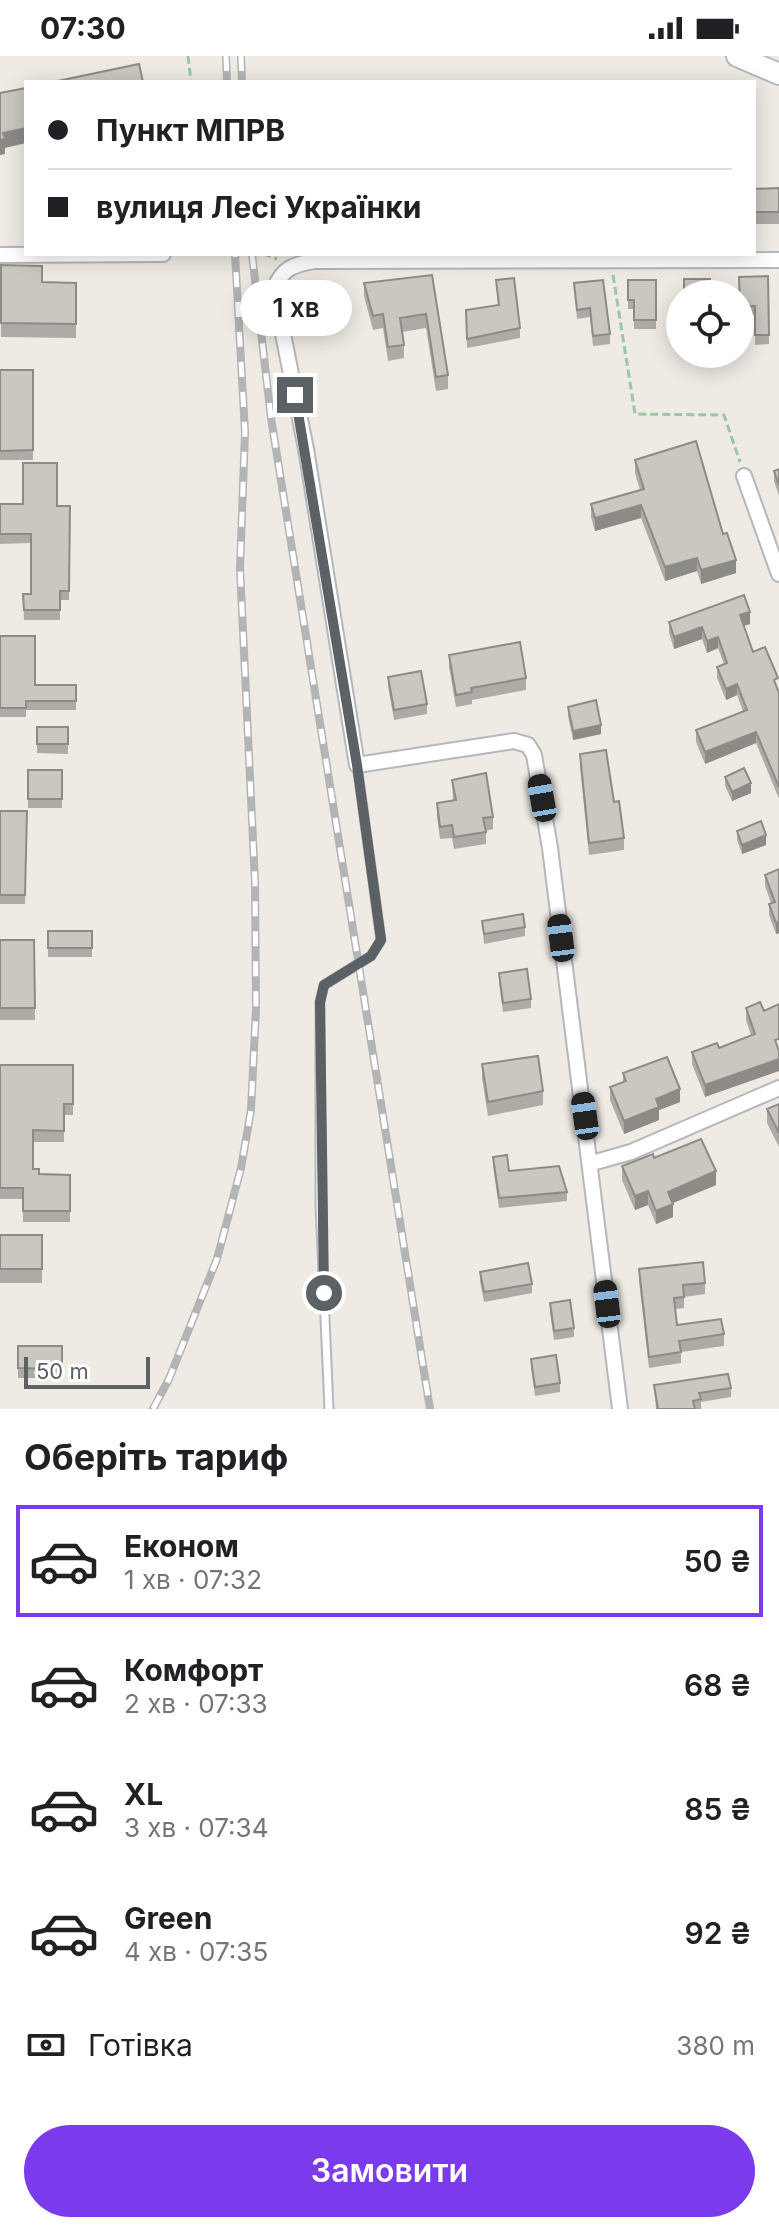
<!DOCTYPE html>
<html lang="uk">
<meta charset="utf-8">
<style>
body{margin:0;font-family:Inter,sans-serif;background:#f6f6f6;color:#202124;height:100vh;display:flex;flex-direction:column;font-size:30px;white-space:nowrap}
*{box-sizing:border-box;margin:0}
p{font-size:26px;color:#757577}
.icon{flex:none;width:44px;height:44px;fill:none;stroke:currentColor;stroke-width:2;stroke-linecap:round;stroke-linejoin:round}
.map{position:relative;height:1353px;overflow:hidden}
.side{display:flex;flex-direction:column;background:#fff;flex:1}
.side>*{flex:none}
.hud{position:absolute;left:24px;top:24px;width:732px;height:176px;border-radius:0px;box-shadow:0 4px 20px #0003;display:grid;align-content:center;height:176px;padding:0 24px;background:#fff}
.buttons{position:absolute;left:666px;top:224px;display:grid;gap:16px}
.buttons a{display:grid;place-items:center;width:88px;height:88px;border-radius:50%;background:#fff;box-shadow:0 4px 20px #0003;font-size:40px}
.scale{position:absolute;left:24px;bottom:20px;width:126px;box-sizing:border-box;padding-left:8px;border:4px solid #5c6165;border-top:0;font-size:22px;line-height:28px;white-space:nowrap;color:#5c6165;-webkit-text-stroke:6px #fff;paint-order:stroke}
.end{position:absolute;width:36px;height:36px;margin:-18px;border:10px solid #5c6165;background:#fff;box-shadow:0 0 0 4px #fff}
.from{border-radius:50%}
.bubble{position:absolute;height:56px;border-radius:28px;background:#fff;box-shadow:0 4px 20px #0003;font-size:26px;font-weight:600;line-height:56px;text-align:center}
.car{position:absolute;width:24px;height:48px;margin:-24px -12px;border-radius:10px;box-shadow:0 0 6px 2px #0007;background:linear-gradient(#222 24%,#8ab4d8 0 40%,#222 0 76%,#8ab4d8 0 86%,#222 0)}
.hud b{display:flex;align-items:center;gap:28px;height:76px;font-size:30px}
.hud b+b{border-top:2px solid #e0e0e0}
.hud i{width:20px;height:20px;background:#202124}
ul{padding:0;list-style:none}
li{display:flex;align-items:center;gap:24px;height:112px;margin:0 16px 12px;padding:0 8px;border:4px solid transparent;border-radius:0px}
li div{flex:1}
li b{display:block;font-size:30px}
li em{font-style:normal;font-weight:600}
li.selected{border-color:#7c3aed}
li>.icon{width:72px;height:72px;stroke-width:1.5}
h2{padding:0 24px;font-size:36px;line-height:96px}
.pay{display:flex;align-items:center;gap:20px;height:88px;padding:0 24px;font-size:30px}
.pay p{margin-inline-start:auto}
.action{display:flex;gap:16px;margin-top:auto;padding:16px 24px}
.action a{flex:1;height:92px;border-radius:48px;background:#7c3aed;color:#fff;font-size:32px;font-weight:600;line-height:92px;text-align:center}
.status{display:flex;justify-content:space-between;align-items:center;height:56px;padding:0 40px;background:#fff;direction:ltr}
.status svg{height:22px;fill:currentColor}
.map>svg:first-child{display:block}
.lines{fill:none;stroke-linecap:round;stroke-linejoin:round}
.lane-casing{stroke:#b4b7bb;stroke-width:11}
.street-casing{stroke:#b4b7bb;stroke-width:18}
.secondary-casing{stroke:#b5b9be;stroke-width:24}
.path{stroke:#99c8a2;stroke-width:3;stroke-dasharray:8 4;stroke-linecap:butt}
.lane{stroke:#fff;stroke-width:7}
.street{stroke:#fff;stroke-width:14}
.secondary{stroke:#fff;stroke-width:20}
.rail-casing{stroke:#b3b4b5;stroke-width:8}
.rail{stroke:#fff;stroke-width:5;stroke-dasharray:15;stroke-linecap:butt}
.wall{fill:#aeaaa5}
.shaded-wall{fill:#8d8b86}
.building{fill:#cac6c0;stroke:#8d8b86;stroke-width:2}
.route{stroke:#5c6165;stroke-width:10}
</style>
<div class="status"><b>07:30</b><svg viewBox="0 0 49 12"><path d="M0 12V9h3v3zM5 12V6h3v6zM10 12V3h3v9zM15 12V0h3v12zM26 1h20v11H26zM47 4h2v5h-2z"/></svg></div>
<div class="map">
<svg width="779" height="1353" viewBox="0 0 779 1353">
<rect width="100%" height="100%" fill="#efebe4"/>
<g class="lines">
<!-- lane casing -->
<g class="lane-casing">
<path id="lane" d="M329,1353l-9,-204v-203l4,-17 47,-29 10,-16 -24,-175"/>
</g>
<!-- street casing -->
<g class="street-casing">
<path id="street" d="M0,199l163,-1
M744,420l35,98
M592,1107l39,-11 148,-64
M620,1353l-70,-561 -16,-93 -6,-10 -14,-4 -157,24 -51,-316 -32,-160c9,-21 18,-24 40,-28l465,-1"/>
</g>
<!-- secondary casing -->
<g class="secondary-casing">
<path id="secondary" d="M737,0l42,18"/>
</g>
<!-- path -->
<path class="path" d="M188,0l3,26
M263,198l14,5
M613,219l22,139 89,1 16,47"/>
<!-- lane -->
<use href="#lane" class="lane"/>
<!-- street -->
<use href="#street" class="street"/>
<!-- secondary -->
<use href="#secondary" class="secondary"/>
<!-- rail casing -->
<g class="rail-casing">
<path id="rail" d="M226,0l1,26
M241,0l1,26
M252,198l19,164 159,991
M153,1353l16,-30 48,-120 24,-91 10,-58 5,-101 -1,-127 -15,-314 5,-136 -10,-178"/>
</g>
<!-- rail -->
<use href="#rail" class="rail"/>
</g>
<!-- wall -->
<path class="wall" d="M779,132v36h-25v-35z
M1,209l41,17 34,1v55l-75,-1z
M432,219l16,100v14l-12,2 -10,-63 -24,4 2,13v13l-16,3 -5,-33 -10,2 -9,-34v-13z
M768,220l1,68 -14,1v-30h-15v-21z
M496,224l24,48v10l-53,10 -1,-38 32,-5z
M628,224h28v49h-22v-20h-6z
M574,227l36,51v10l-17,2 -3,-29 -13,2z
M0,314h33v90h-33z
M635,404l88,74 13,39 -35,11 -4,-13 -32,10 -24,-63 -46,13 -4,-14v-13l49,-14 -5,-17z
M779,413v27l-5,-15v-10z
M0,448l70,2 -1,94h-9v20h-36l-1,-26h8v-51l-31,1z
M669,566l81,2 -6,2 9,26 26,41v106l-23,-56 -51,21 -9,-22v-12l47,-19 -6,-16 -11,5 -9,-22v-11l7,-3 -6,-16 -11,5 -5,-14 -28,10 -5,-16z
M0,580l35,49h41v25h-50v7h-26z
M449,599l77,23v12l-54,10v4l-16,3 -7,-40z
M388,621l39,27v10l-33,6 -6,-34z
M568,651l33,27 -28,6 -5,-24z
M37,671h31v27l-31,-1z
M580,698l34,48 10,36v12l-35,5 -9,-89z
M28,714h34v38h-34z
M725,721l26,16 -19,8 -7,-15z
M452,724l41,37v12l-7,2v13l-32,5 -2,-11 -12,1 -3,-23v-13l16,-2z
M0,755h27l-2,93h-25z
M737,775l29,14 -24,9 -5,-14z
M779,813v64l-3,1 -7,-19v-11l2,-1 -6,-17v-11z
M482,865l43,6v9l-41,8z
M48,875h44v26h-44z
M0,884h34l1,80h-35z
M499,917l32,26v9l-28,4 -4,-29z
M779,948l-74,93 -13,-33v-12l27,-4 32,-13 -5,-15v-12l18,3z
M482,1008l61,27v14l-55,11 -6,-38z
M0,1009h73v50h-9v27h-31v27l6,5 31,1v47h-47v-23h-23z
M623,1017l57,29 -21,8v10l-35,14 -14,-34v-13l13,-5z
M779,1048v43l-12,-24v-14z
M493,1101l16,14 58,21v9l-68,7 -6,-42z
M622,1110l94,19 -43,18v14l-17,7 -8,-19 -13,5 -13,-30z
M0,1179h42v48h-42z
M639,1213l66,14v11l-21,3v11l-9,1 2,16 47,9v12l-43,6v11l-32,5 -10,-87z
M480,1216l52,12v9l-48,9 -4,-21z
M550,1247l24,25v9l-20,3 -4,-28z
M18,1290h44v32h-44z
M531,1303l29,24v9l-25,4 -4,-28z
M654,1329l77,3v9l-30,5v7h-45z"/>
<!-- shaded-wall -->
<path class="shaded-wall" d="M26,72v15l-21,5v6l-5,1v-15l3,-7z
M641,449v13l-46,13v-13z
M697,502v13l-32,10v-14z
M736,504v13l-35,11v-14z
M750,556v12l-10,3v-12z
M702,571v12l-28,10v-12z
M718,581v11l-11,5v-12z
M737,628v11l-11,5v-11z
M601,669v9l-28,6v-9z
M756,676v11l-51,21v-12z
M751,727v10l-19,8v-9z
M766,779v10l-24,9v-9z
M779,866v11l-3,1v-11z
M779,1003v12l-74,26v-12z
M680,1033v13l-21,8v10l-35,14v-13l32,-22z
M716,1115v14l-48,20v-13z
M648,1135v14l-13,5v-14z
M673,1148v13l-17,7v-13z"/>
<!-- building -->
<path class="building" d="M139,8l4,18h-90z
M26,32v40l-23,5 2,6 -5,1v-47z
M779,132v24h-25v-23z
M1,209l41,1v16l34,1v41l-75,-1z
M432,219l16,100 -12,2 -10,-63 -26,4 4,27 -16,2 -5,-33 -10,2 -9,-33z
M768,220l1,59h-14v-29h-15l-1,-29z
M514,222l6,50 -53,11 -1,-29 33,-5 -3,-25z
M684,223h26v15h-26z
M603,224l7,54 -17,2 -3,-28 -13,2 -3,-27z
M628,224h28v40h-22v-20h-6z
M0,314h33v80l-33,1z
M696,385l27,93 4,-1 9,27 -35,10 -4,-12 -32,9 -24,-62 -46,13 -4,-14 53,-15 -9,-29z
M23,407h34v43h13l-1,85h-9v19h-36l-1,-16h8v-60h-31v-30h23z
M779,413v16l-5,-14z
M744,539l6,17 -10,3 13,37 12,-5 13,31 -4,2 5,13v94l-23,-55 -51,20 -9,-22 51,-20 -10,-26 -11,5 -9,-22 10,-4 -9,-26 -11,4 -5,-14 -28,10 -5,-15z
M0,580h35v49h41v16h-50v7h-26z
M520,586l6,36 -55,10 1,4 -16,3 -7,-40z
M421,615l6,33 -33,6 -6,-33z
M596,644l5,25 -28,6 -5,-24z
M37,671h31v17h-31z
M606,694l8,52 5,-1 5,37 -35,5 -9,-89z
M744,712l7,15 -19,9 -7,-15z
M28,714h34v29h-34z
M486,717l7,44 -10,1 3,14 -32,5 -2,-12 -12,2 -3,-24 19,-3 -4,-20z
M0,755h27l-2,84h-25z
M761,765l5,14 -24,10 -5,-14z
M779,813v53l-3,1 -7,-19 6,-2 -10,-27z
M523,858l2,13 -41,7 -2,-13z
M48,875h44v17h-44z
M0,884h34l1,68h-35z
M527,913l4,30 -28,4 -4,-30z
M760,946l4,9 15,-7v35l-4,1 4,11v8l-74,26 -13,-33 25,-9 2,5 36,-14 -9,-26z
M538,1000l5,35 -55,11 -6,-38z
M667,1001l13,32 -24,10 3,8 -35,14 -14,-34 16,-6 -3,-8z
M0,1009h73v39h-9v27l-31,-1v39h6v5l31,1v36h-47v-23h-23z
M779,1048v29l-12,-24z
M701,1083l15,32 -48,21 5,12 -17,7 -8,-20 -13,5 -13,-30 31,-12 1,4z
M507,1099l2,16 50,-5 8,26 -68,6 -6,-41z
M0,1179h42v34h-42z
M703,1206l2,21 -22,2 1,12 -10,1 3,27 44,-6 3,15 -45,7 2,11 -32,5 -10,-88z
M528,1207l4,21 -48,8 -4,-20z
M570,1244l4,28 -20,3 -4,-28z
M18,1290h44v23l-44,-1z
M556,1299l4,28 -25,4 -4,-28z
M728,1318l3,14 -32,5 2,6 -8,2 2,8h-37l-4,-24z"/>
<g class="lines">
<!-- route -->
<path class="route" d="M295,339l62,370 24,175 -10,16 -47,29 -4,17 4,291"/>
</g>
</svg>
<div class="buttons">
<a><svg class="icon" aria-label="locate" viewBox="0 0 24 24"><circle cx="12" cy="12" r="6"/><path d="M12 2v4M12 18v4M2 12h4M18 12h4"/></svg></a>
</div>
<div class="scale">50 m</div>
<i class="end from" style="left:324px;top:1237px"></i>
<i class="end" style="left:295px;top:339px"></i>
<div class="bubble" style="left:240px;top:224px;width:112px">1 хв</div>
<i class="car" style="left:542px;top:742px;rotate:350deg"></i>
<i class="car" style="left:561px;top:882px;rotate:353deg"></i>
<i class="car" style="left:585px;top:1060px;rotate:352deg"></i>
<i class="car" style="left:607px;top:1248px;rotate:353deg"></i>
<div class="hud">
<b><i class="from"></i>Пункт МПРВ</b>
<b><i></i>вулиця Лесі Українки</b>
</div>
</div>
<section class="side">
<h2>Оберіть тариф</h2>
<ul>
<li class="selected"><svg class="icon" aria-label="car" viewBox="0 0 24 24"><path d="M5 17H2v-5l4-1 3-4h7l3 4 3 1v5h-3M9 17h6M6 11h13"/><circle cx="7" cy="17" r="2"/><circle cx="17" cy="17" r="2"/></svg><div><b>Економ</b><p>1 хв · 07:32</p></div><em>50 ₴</em></li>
<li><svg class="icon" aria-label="car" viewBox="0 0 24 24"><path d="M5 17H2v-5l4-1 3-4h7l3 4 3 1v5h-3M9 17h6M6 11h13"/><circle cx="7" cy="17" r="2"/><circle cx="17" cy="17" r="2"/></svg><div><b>Комфорт</b><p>2 хв · 07:33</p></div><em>68 ₴</em></li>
<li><svg class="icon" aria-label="car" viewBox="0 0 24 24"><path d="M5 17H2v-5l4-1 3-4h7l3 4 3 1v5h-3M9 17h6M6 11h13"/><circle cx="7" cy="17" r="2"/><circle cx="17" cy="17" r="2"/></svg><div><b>XL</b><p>3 хв · 07:34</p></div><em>85 ₴</em></li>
<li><svg class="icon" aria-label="car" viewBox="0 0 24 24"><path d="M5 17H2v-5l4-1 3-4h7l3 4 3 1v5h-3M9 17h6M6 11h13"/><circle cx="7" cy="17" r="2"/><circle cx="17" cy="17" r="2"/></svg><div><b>Green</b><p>4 хв · 07:35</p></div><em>92 ₴</em></li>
</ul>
<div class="pay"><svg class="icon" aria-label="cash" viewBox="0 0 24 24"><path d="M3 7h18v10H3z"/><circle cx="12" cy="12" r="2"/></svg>Готівка<p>380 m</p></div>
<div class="action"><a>Замовити</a></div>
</section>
